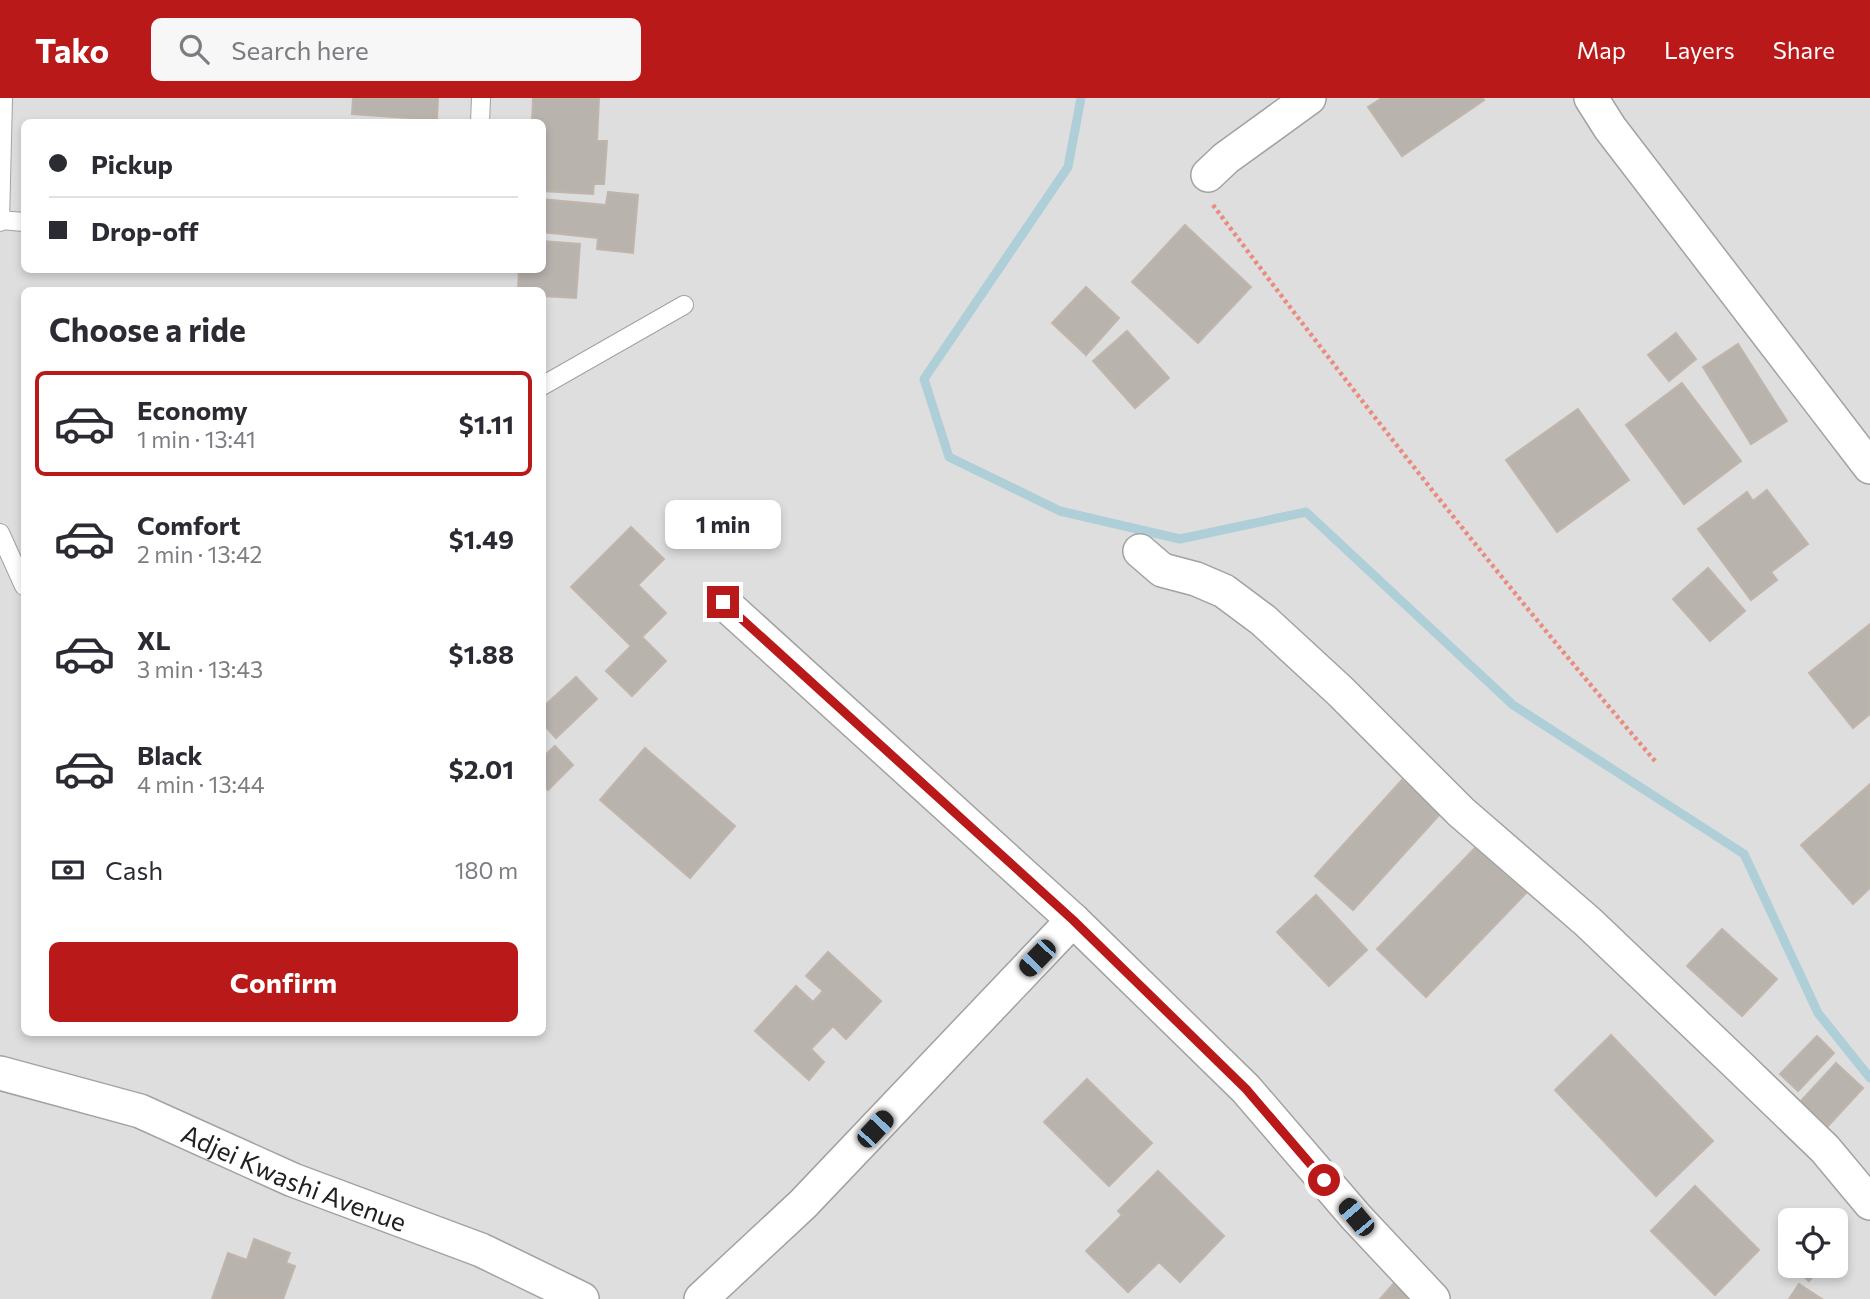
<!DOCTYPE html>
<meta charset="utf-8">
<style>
body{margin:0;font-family:Commissioner,sans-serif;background:#f7f7f7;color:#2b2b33;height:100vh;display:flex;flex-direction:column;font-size:26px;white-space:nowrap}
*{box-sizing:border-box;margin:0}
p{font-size:23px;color:#7c7c81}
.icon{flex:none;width:38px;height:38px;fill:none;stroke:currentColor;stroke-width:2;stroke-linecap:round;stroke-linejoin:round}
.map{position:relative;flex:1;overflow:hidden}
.sheet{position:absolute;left:21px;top:189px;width:525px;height:749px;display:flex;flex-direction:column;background:#fff;border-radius:10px;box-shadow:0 4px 10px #0003}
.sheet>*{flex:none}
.top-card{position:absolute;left:21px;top:21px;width:525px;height:154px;border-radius:10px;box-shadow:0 4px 10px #0003;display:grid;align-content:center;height:154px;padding:0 28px;background:#fff}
.fabs{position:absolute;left:1778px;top:1110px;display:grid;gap:14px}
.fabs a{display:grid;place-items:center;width:70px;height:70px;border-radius:10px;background:#fff;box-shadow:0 4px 10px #0003;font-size:35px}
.end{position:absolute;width:32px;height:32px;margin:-16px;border:9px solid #b91918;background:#fff;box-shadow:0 0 0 4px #fff}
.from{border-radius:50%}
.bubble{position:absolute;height:49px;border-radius:10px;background:#fff;box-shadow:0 4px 10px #0003;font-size:23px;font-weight:700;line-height:49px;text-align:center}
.car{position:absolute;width:21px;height:42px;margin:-21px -10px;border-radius:9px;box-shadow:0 0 5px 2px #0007;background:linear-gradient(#222 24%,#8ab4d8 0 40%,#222 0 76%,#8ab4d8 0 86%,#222 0)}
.top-card b{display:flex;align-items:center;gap:24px;height:66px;font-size:26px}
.top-card b+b{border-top:2px solid #e1e1e2}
.top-card i{width:18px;height:18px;background:#2b2b33}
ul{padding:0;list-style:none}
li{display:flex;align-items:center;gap:21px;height:105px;margin:0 14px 10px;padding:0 14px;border:4px solid transparent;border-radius:10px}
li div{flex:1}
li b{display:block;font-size:26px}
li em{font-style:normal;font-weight:700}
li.selected{border-color:#b91918}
li>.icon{width:63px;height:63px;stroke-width:1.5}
h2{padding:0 28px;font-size:32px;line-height:84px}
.pay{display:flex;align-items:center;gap:18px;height:77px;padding:0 28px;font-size:26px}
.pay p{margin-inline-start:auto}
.primary-button{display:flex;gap:14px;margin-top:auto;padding:14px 28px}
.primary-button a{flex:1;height:80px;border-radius:10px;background:#b91918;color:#fff;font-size:28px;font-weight:700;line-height:80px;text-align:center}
header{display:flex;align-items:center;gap:42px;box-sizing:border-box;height:98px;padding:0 35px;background:#b91918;color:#fff}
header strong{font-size:33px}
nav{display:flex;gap:38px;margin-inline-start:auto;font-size:24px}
.search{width:490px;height:63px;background:#f7f7f7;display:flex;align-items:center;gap:18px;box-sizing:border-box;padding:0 24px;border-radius:10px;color:#7c7c81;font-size:26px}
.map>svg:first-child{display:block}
.residential{fill:#dfdede;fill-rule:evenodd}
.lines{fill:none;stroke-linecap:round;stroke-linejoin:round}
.stream{stroke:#aeced8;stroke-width:9}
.building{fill:#b9b3ae;stroke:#c0b5ac;stroke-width:2}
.lane-casing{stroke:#a2a2a2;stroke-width:20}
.street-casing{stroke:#a2a2a2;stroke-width:36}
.path{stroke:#ea8b7f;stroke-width:4.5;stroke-dasharray:3.5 3.5;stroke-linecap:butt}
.lane{stroke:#fff;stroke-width:18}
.street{stroke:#fff;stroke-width:33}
.route{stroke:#b91918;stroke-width:9}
.labels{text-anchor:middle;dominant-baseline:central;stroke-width:5;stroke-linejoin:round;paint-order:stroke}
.street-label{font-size:26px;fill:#212121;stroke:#fff}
</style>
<header>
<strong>Tako</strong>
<div class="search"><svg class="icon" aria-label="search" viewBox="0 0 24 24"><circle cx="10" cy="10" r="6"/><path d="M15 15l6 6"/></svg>Search here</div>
<nav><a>Map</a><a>Layers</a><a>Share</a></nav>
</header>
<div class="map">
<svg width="1870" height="1201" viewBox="0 0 1870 1201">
<rect width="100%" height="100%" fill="#f0ede8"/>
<!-- residential -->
<path class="residential" d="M0,0h1870v1201h-1870zM24,24h518v148h-518zM24,192h518v742h-518zM1790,1122h46v45h-46z"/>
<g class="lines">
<!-- stream -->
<path class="stream" d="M1081,0l-13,69 -144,212 25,78 111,54 120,28 126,-27 207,193 231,149 74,159 52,65"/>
</g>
<!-- building -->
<path class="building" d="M353,0h85l-1,22 -85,-6z
M533,0h66l-2,43h10l-3,43h-10l-1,10 -51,-3v-69h-10z
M1382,0h100l2,2 -82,56 -34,-49z
M608,94l30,3 -5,58 -36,-4 1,-11 -56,-6v-33l64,6z
M1185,127l66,62 -53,56 -66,-61z
M542,143l38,3 -4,54 -34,-2v-6h-24l1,-20h23z
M1086,189l33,31 -33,37 -34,-32z
M1127,233l42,47 -34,30 -42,-47z
M1676,235l20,26 -27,22 -21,-26z
M1738,246l49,77 -36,23 -48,-77z
M1682,285l59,78 -57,43 -58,-79z
M1578,311l51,71 -72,52 -51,-72z
M1767,392l41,54 -37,28 6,8 -26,20 -53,-71 49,-37 6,9z
M631,429l33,32 -26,26 28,28 -24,24 24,24 -34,35 -26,-25 25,-25 -60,-59z
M1708,470l37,43 -35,30 -37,-42z
M1870,526v90l-17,14 -44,-55z
M576,579l21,22 -41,39 -14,-15v-15z
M555,648l18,19 -25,25 -6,-6v-26z
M645,650l90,78 -45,52 -90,-78z
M1402,682l38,34 -87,96 -38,-34z
M1870,686v104l-17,16 -52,-59z
M1477,748l49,47 -100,104 -49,-48z
M1316,797l51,55 -38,36 -52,-54z
M1722,831l55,50 -35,37 -55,-50z
M828,854l53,49 -35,38 -13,-13 -22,23 13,13 -15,18 -54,-49 41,-45 17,16 10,-11 -17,-15z
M1611,937l102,106 -57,55 -101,-106z
M1817,938l17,17 -36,38 -18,-17z
M1836,965l27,25 -35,38 -27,-25z
M1087,981l65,64 -43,43 -65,-64z
M1158,1073l66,65 -44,46 -21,-20 -31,30 -42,-41 36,-36 -4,-4z
M1695,1088l64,64 -44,45 -64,-64z
M1816,1112l13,10h-21z
M1836,1127l11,9 -11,14z
M254,1141l36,14 -4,10 9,3 -12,33h-71l16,-46 19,7z
M1790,1145v22h32l-13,16 -30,-25z
M1396,1183l21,18h-37z
M1799,1186l23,15h-33z"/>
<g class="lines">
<!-- lane casing -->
<g class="lane-casing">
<path id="lane" d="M480,24l1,-24
M0,122l24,2
M0,124l3,-124
M542,288l142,-81
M0,435l24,53"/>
</g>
<!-- street casing -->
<g class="street-casing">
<g id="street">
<path d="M1591,0l19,30 260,339"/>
<path d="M1208,77l18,-17 83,-60"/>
<path d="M1140,453l22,19 34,9 28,12 39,29 77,71 121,121 127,110 151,144 86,83 45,54"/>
<path d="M723,504l350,318 173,169 110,128 77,82"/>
<path id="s1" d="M0,975l140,38 153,69 188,70 101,49"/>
<path d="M701,1201l102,-95 270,-284"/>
</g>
</g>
<!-- path -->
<path class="path" d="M1213,107c142,190 288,376 442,556"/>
<!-- lane -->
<use href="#lane" class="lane"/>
<!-- street -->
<use href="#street" class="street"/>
</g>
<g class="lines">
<!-- route -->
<path class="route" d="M723,504l350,318 173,169 78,91"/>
</g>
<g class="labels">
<!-- street labels -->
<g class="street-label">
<text stroke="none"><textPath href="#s1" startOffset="313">Adjei Kwashi Avenue</textPath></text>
</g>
</g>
</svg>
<div class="fabs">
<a><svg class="icon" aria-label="locate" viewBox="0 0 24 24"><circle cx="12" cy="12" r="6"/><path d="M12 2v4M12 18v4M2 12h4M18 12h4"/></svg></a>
</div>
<i class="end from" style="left:1324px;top:1082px"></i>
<i class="end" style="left:723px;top:504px"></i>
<div class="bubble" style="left:665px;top:402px;width:116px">1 min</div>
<i class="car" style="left:1037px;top:860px;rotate:224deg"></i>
<i class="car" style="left:875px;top:1031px;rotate:43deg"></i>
<i class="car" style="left:1356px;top:1119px;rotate:320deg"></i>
<div class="top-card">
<b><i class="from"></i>Pickup</b>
<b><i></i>Drop-off</b>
</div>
<section class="sheet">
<h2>Choose a ride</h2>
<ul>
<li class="selected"><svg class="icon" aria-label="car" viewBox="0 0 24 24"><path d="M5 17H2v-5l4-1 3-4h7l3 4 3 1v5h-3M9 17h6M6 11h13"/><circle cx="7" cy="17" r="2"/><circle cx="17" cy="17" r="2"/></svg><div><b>Economy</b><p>1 min · 13:41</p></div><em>$1.11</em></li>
<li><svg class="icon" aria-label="car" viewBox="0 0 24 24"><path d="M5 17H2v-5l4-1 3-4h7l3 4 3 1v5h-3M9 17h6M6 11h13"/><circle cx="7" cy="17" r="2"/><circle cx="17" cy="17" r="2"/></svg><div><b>Comfort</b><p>2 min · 13:42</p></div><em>$1.49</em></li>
<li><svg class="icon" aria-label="car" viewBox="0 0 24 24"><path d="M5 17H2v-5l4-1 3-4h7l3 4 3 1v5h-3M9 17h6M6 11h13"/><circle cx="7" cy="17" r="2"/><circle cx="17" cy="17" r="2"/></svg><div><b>XL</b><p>3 min · 13:43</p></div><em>$1.88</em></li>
<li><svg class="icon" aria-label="car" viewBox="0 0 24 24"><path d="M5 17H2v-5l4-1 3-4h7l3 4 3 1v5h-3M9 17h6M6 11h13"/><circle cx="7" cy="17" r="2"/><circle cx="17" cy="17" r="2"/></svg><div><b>Black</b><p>4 min · 13:44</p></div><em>$2.01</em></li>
</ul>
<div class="pay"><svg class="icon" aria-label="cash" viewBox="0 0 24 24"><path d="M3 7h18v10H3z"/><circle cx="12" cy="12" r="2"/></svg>Cash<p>180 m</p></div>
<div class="primary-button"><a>Confirm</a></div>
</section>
</div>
